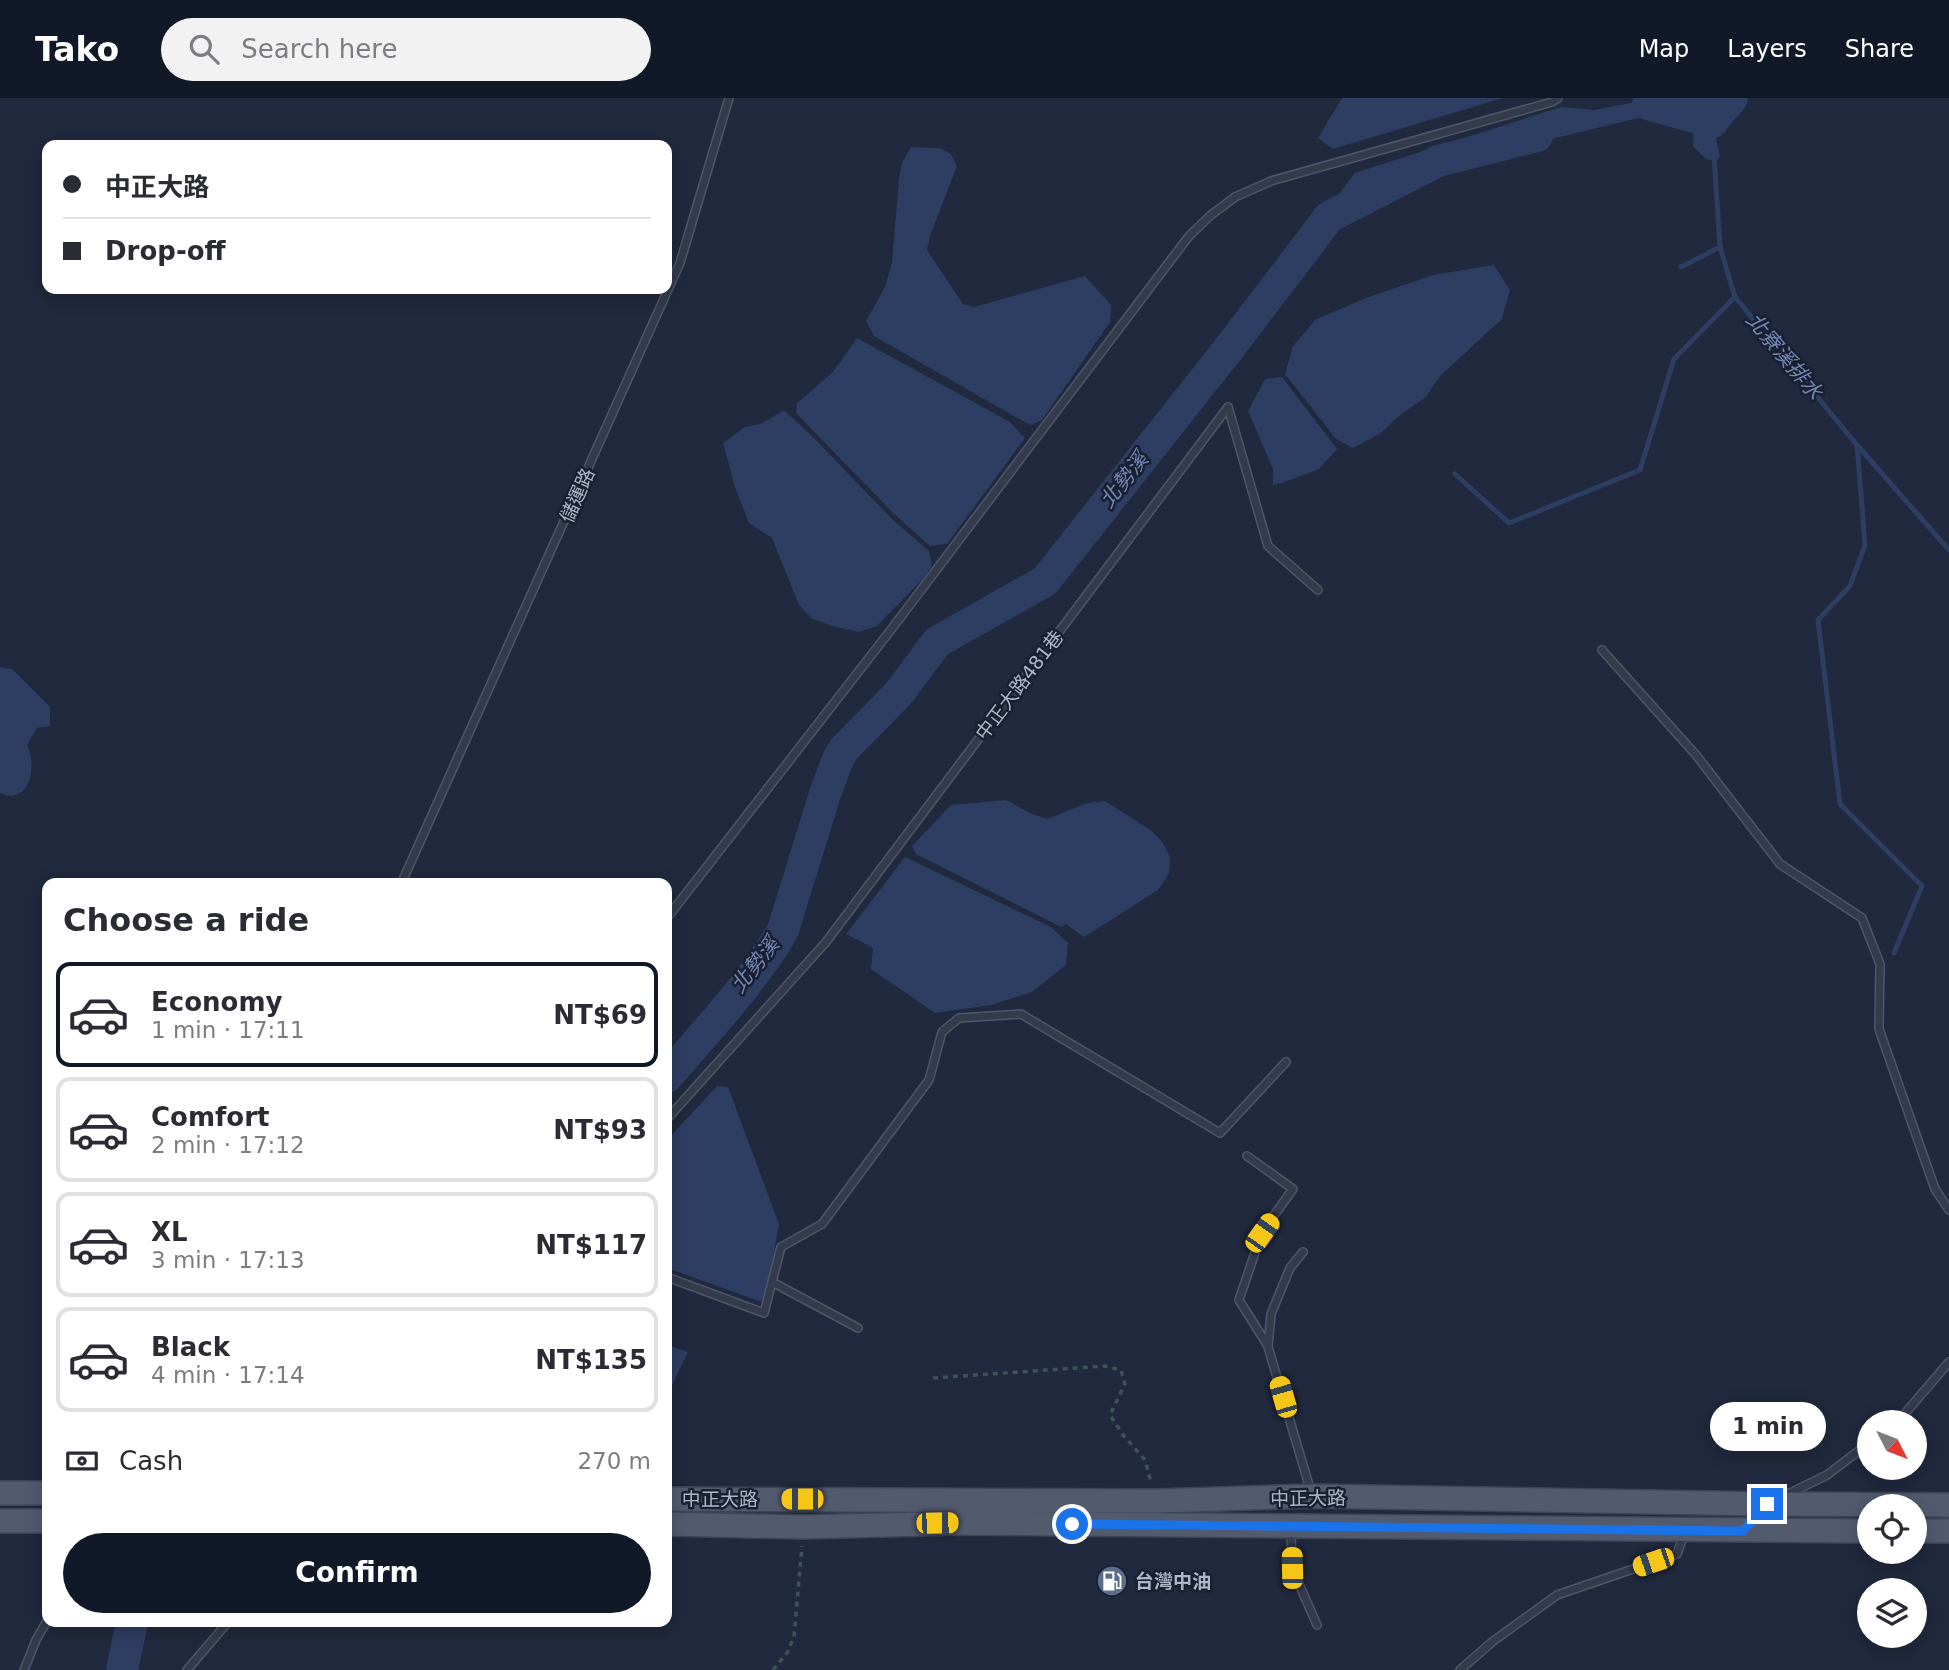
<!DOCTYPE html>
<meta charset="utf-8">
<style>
body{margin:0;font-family:"DejaVu Sans","Noto Sans TC",sans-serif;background:#f2f2f3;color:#2b2b33;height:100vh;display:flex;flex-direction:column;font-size:26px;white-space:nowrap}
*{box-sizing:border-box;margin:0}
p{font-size:23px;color:#7c7c81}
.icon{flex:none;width:38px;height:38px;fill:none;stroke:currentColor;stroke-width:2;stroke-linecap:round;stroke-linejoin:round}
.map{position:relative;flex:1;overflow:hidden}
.sheet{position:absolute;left:42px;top:780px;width:630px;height:749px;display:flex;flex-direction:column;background:#fff;border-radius:14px;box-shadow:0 4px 18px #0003}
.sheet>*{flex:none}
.guide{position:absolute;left:42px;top:42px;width:630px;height:154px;border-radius:14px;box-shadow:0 4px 18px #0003;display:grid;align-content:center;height:154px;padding:0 21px;background:#fff}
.needle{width:46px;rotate:132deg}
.controls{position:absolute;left:1857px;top:1312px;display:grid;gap:14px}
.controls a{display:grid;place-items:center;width:70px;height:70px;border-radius:50%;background:#fff;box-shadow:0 4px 18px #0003;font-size:35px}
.end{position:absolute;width:32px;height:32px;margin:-16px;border:9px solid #1a73e8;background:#fff;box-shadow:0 0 0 4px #fff}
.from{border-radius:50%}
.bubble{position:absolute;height:49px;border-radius:24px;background:#fff;box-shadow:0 4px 18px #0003;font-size:23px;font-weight:700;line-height:49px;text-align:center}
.car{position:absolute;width:21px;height:42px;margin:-21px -10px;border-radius:9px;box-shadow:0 0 5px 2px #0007;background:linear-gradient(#f5c518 24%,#345 0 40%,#f5c518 0 76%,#345 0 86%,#f5c518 0)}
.guide b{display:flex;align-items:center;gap:24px;height:66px;font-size:26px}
.guide b+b{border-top:2px solid #e1e1e2}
.guide i{width:18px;height:18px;background:#2b2b33}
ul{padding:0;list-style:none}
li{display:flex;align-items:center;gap:21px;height:105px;margin:0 14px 10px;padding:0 7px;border:4px solid #e1e1e2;border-radius:14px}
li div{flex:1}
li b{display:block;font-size:26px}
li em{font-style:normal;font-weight:700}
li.selected{border-color:#111827}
li>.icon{width:63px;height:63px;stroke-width:1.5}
h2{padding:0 21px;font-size:32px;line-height:84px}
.pay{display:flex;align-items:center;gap:18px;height:77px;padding:0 21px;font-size:26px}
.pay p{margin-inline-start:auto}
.action{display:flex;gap:14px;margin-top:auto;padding:14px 21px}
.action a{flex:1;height:80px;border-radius:42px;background:#111827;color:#fff;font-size:28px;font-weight:700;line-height:80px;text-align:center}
header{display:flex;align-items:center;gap:42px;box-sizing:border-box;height:98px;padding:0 35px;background:#111827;color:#fff}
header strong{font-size:33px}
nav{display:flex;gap:38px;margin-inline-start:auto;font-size:24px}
.search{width:490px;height:63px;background:#f2f2f3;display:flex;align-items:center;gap:18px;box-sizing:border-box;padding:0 24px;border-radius:38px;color:#7c7c81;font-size:26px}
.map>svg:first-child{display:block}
.water{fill:#2e3d62}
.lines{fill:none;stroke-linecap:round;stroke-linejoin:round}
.stream{stroke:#2e3d62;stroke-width:5}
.river{stroke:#2e3d62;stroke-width:32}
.lane-casing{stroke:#4f5668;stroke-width:10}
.primary-casing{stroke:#3d4456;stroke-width:26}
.path{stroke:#3d5358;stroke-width:3.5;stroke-dasharray:5 5;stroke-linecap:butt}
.lane{stroke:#343b4d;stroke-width:7}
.primary{stroke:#525a6e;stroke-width:23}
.route{stroke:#1a73e8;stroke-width:9}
.labels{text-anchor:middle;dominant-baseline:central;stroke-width:5;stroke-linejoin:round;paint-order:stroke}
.street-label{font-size:19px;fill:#afb6c9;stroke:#192032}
.poi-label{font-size:19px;font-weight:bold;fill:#afb6c9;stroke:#192032;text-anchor:start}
.water-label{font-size:21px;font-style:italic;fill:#7487b4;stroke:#192032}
</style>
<header>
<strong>Tako</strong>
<div class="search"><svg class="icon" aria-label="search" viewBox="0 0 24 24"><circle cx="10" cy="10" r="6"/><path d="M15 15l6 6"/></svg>Search here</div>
<nav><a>Map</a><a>Layers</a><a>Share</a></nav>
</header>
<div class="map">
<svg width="1949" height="1572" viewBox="0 0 1949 1572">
<rect width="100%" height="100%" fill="#20293d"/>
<!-- water -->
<path class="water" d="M1342,0h161l-170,51 -15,-11z
M1655,0h91l-24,23 -6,18 4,17 -3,5 -11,-2 -13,-13 1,-32h-39l-112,27 -71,9 -91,26 -30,17 -13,33 -13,-14 30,-39 9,-3 197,-63 34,3z
M911,49l28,1 12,6 6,12 -27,70 -3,14 36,54 11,3 111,-31 26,29 -1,17 -68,98 -11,5 -12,-6 -145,-83 -8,-15 19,-34 7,-24 7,-84 3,-16z
M1494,167l16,25 -8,29 -62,57 -14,21 -26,18 -19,18 -28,15 -17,-9 -51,-65 8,-28 22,-26 51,-22 67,-23z
M857,240l153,84 15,16 -78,106 -17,2 -37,-33 -97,-100 1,-10 35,-30z
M1282,279l55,72 -18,20 -37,14 -9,2v-16l-25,-58 17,-32z
M784,312l31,29 77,80 37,32 3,15 -10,14 -45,46 -18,6 -27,-6 -21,-8 -12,-13 -27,-67 -23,-15 -14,-36 -12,-44 22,-16 16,-3z
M0,569l12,2 38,38v19l-13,2 -10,17c8,15 7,49 -16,51 -4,0 -7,-2 -11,-3z
M1006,702l24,13 17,6 40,-16 18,-2 47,30 11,12 7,14 -1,16 -11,17 -74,47 -18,-13 -5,3 -145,-73 -4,-8 39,-41z
M905,759l146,70 17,16 -2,22 -34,27 -41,13 -56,8 -64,-44 2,-21 -27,-14z
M717,988l11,1 51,137 -14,79 -98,-35v-128z
M667,1247l21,7 -21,44z"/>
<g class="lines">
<!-- stream -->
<path class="stream" d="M1714,57l6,92 15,50 122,148 92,105
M1681,169l39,-20
M1857,347l8,100 -15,41 -32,34 22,184 82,82 -28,67
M1455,376l54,49 131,-53 34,-111 61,-62"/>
<!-- river -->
<path class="river" d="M1648,6l64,18 20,-24
M667,979c38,-45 87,-96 116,-147l42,-136 13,-35 6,-10 55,-56 38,-51 108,-61 189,-239 95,-125 109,-56 99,-25
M122,1572l10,-48"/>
<!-- lane casing -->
<g class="lane-casing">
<path id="lane" d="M1602,552l94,105 84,109 82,54 18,46 -1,65 56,160 14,21
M401,786l279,-621 49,-165
M667,820l223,-287 299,-395 22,-21 24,-18 36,-16 281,-79 6,-4
M667,1021l159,-177 402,-535 40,139 50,44
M1247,1058l46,33 -31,43 -23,68 29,46
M1303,1154l-13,16 -19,46 -3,33 43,145
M667,1179l97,36 17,-66 41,-23 107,-144 13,-48 17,-14 62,-4 199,119 66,-71
M772,1184l86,46
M1895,1325l6,-5 48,-56
M1784,1398l43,-21 42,-32
M1291,1432l1,38 25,57
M24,1572l12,-30 11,-19
M187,1572l41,-48
M1460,1572l32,-28 65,-47 120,-41 7,-20"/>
</g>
<!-- primary casing -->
<g class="primary-casing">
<path id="primary" d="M0,1395h47
M667,1401l490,2 155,-5 455,8 182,1
M0,1423h47
M667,1426l136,3 161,-4 905,8
M1914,1433h35"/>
</g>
<!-- path -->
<path class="path" d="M933,1280l172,-12 16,4 4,14 -15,31 13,20 22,25 6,22
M773,1572l14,-17 7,-16 8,-91"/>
<!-- lane -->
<use href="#lane" class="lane"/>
<!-- primary -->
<use href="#primary" class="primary"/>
</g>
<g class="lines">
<!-- route -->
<path class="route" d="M1072,1426l671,7 24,-27"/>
</g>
<!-- icons -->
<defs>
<g id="fuel-disc" transform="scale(1.575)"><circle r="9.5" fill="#5c6f8a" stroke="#192032"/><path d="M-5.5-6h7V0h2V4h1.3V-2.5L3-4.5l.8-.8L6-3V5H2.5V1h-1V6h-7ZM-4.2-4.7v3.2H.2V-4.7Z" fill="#fff"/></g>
</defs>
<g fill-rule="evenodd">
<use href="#fuel-disc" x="1112" y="1483"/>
</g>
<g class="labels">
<!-- street labels -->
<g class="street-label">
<text transform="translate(577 397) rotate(-66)">儲運路</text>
<text transform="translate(1019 587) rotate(-53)">中正大路481巷</text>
<text transform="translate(1308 1400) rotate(-1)">中正大路</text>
<text x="720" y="1401">中正大路</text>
</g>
<!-- poi labels -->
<g class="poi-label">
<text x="1135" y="1483">台灣中油</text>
</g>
<!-- water labels -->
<g class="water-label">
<text transform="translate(1784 258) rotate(50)">北寮溪排水</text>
<text transform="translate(1124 382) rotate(-52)">北勢溪</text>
<text transform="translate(755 867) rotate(-52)">北勢溪</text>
</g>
</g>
</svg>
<div class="controls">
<a><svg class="needle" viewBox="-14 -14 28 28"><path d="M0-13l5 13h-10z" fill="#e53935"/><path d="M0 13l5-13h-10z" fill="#7c7c81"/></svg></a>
<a><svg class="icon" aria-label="locate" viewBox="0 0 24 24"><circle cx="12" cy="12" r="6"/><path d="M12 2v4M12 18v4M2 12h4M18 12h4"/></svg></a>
<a><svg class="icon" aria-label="layers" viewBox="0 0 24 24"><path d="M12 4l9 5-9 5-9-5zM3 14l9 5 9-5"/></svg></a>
</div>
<i class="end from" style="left:1072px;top:1426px"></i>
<i class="end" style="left:1767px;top:1406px"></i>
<div class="bubble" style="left:1710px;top:1304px;width:116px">1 min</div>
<i class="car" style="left:1262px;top:1135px;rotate:35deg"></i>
<i class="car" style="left:1283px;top:1299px;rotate:344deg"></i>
<i class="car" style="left:802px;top:1401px;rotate:270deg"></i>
<i class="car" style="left:937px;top:1425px;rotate:89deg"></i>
<i class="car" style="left:1653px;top:1464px;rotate:251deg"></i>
<i class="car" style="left:1292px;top:1470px;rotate:359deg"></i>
<div class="guide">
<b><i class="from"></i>中正大路</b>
<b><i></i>Drop-off</b>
</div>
<section class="sheet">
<h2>Choose a ride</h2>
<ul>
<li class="selected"><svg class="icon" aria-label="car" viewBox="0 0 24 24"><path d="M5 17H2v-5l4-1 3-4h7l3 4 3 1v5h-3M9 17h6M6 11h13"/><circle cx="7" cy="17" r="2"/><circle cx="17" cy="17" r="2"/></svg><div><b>Economy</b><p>1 min · 17:11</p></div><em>NT$69</em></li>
<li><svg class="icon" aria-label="car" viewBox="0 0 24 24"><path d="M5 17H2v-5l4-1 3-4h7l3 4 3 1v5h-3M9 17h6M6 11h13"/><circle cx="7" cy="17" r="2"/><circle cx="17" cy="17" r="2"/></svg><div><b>Comfort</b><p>2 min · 17:12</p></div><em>NT$93</em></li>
<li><svg class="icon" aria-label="car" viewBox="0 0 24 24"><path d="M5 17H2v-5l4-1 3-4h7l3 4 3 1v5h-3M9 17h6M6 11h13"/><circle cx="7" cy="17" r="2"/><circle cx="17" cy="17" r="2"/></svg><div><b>XL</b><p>3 min · 17:13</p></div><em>NT$117</em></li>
<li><svg class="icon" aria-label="car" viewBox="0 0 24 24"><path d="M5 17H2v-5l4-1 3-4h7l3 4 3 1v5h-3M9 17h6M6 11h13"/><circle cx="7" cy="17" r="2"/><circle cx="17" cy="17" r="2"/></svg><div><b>Black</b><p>4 min · 17:14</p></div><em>NT$135</em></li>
</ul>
<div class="pay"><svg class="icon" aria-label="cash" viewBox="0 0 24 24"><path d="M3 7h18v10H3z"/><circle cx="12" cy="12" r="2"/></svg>Cash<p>270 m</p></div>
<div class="action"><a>Confirm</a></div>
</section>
</div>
